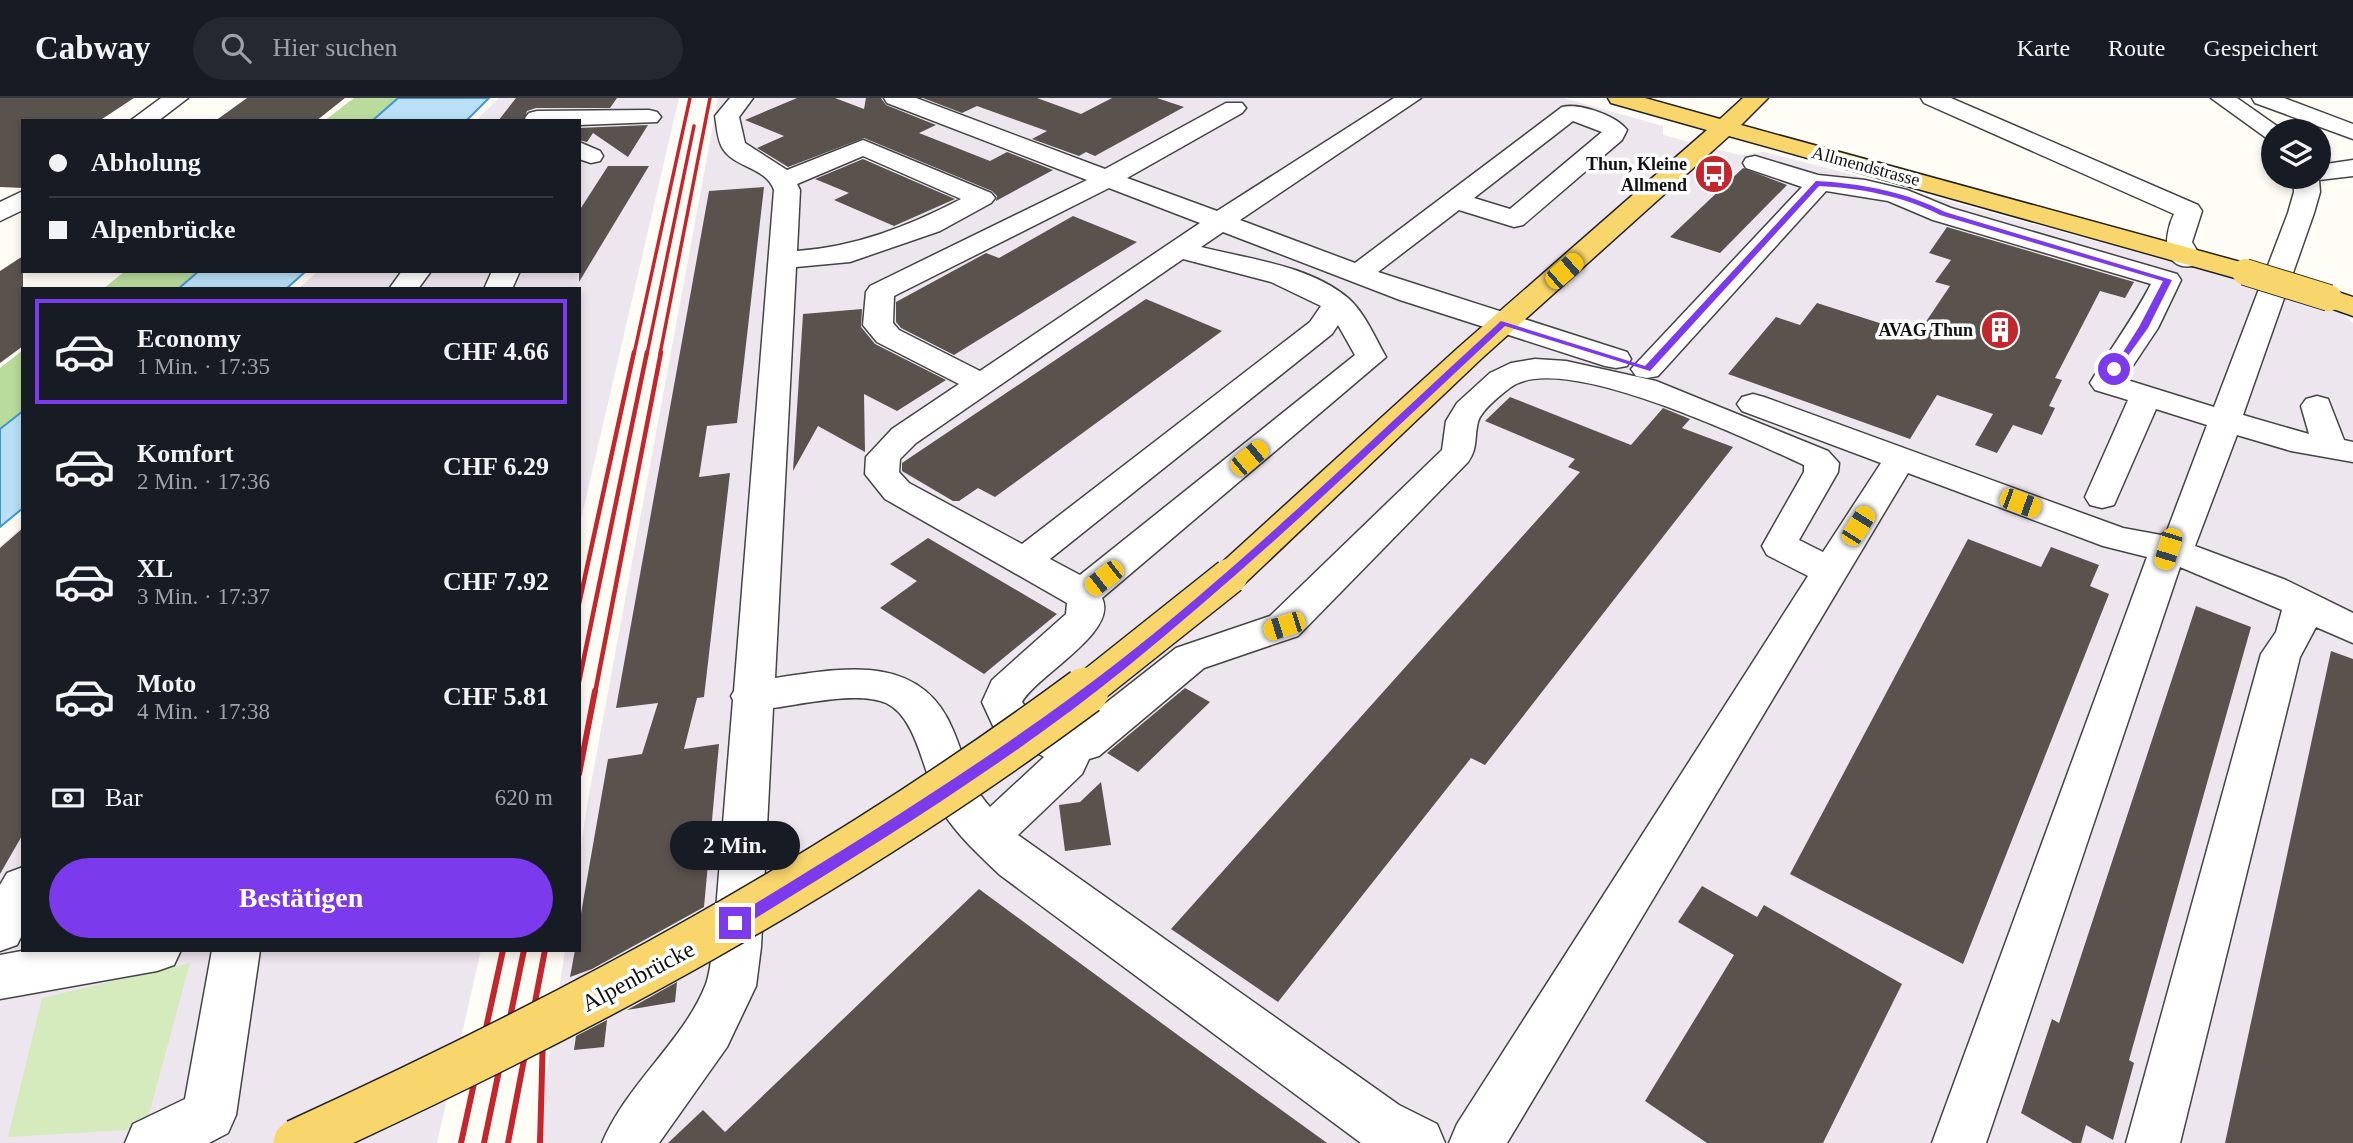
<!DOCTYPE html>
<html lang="de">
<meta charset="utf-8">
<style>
body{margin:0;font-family:"Times New Roman",serif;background:#242831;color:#f1f3f6;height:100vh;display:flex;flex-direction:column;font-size:26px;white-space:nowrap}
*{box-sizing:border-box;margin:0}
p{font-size:23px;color:#9ea1a6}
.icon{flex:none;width:38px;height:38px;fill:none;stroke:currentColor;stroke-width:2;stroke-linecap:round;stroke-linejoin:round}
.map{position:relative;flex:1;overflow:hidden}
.drawer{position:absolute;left:21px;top:189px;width:560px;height:665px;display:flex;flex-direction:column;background:#171b24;border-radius:0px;box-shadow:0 4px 10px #0003}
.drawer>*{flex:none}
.guide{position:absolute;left:21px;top:21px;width:560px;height:154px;border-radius:0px;box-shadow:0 4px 10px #0003;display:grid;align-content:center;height:154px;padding:0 28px;background:#171b24}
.tools{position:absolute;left:2261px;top:21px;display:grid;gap:14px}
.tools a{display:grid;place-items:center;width:70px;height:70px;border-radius:50%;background:#171b24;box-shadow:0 4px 10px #0003;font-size:35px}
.end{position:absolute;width:32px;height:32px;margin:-16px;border:9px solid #7c3aed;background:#fff;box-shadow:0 0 0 4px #fff}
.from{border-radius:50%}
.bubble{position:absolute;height:49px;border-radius:24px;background:#171b24;box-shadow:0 4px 10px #0003;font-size:23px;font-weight:700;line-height:49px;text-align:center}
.car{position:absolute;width:21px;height:42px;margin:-21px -10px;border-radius:9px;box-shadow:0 0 5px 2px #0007;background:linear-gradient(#f5c518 24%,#345 0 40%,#f5c518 0 76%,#345 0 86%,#f5c518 0)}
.guide b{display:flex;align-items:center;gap:24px;height:66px;font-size:26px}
.guide b+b{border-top:2px solid #363941}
.guide i{width:18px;height:18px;background:#f1f3f6}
ul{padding:12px 0 0;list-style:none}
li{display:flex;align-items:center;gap:21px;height:105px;margin:0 14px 10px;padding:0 14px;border:4px solid transparent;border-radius:0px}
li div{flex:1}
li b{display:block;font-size:26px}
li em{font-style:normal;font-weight:700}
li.on{border-color:#7c3aed}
li>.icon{width:63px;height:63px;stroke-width:1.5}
.pay{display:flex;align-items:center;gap:18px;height:77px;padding:0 28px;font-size:26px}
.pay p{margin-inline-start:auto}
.cta{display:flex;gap:14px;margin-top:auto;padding:14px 28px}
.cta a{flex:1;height:80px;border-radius:42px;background:#7c3aed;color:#fff;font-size:28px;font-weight:700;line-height:80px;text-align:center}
header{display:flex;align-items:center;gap:42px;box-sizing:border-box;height:98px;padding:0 35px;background:#171b24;border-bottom:2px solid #363941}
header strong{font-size:33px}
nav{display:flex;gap:38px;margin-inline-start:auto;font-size:24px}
.search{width:490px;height:63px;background:#242831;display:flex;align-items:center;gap:18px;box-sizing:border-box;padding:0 24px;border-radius:38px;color:#9ea1a6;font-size:26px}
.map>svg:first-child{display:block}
.industrial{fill:#eee6ef}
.green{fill:#d5ebbd}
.forest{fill:#b9dc9c}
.water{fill:#b9e0f7;stroke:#3f96cf;stroke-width:2}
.building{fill:#5a524d}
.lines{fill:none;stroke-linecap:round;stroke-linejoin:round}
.minor-casing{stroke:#444;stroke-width:3}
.major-casing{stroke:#222;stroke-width:3}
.minor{fill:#fff;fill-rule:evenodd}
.major{fill:#f9d66b;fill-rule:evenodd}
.rail-far2{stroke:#c4262e;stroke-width:3.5}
.rail-far1{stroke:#c4262e;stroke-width:4.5}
.rail{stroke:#c4262e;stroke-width:6}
.major-bridge-far2-casing{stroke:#222;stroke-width:28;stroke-linecap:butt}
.major-bridge-far1-casing{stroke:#222;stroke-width:38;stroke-linecap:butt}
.major-bridge-casing{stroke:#222;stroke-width:50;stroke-linecap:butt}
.major-bridge-far2{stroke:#f9d66b;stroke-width:26}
.major-bridge-far1{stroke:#f9d66b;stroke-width:35}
.major-bridge{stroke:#f9d66b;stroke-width:47}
.route{fill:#7c3aed}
.labels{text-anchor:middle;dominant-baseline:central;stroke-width:7;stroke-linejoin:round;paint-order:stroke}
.far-poi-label{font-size:18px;font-weight:bold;fill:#111;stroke:#fff;text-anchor:end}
.far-street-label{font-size:18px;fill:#111;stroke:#fff}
.near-street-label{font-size:24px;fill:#111;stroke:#fff}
</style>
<header>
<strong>Cabway</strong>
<div class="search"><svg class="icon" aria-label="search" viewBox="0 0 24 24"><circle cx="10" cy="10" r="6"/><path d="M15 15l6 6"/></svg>Hier suchen</div>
<nav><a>Karte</a><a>Route</a><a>Gespeichert</a></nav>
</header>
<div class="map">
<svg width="2353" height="1045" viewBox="0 0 2353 1045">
<rect width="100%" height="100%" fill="#fffdf5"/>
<!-- industrial -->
<path class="industrial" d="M499,0h180l-100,430v-239h-281l20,-18h261v-150h-104z
M718,0h846l99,28v9l76,20 25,-3 78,20 491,134 20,17v820h-1817l29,-193h14v-92l9,-58z
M23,428v424h458l-44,193h-437v-597z"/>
<!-- green -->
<path class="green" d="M190,865l-45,166 -137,8 34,-139z"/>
<!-- forest -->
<path class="forest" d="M354,0h44l-26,23h-48z
M125,173h74l-21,18h-75z
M23,252v61l-23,18v-61z"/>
<!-- water -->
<path class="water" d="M398,0h91l-23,23h-94z
M199,173h107l-20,18h-108z
M23,313v97l-23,19v-98z"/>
<!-- building -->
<path class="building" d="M0,0h134l-35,23h-76v67l-23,-1z
M247,0h98l-29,23h-101z
M516,0h101l-7,10h-74l-9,3 -3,10h-26z
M797,0h38l29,11 2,-11h15l5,7 50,20 -17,8 71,28 17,-9 46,18 -57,31 1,-5 -5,-5 -128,-53 -76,29 -31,-19 27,-12 -39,-16z
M923,0h114l44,16 31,-16h45l27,9 -89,49 -9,-4 -7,4 -47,-17 15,-8 -70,-25 -15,7z
M648,27l-20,32 -35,-24 -6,9 -8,-2v-12z
M863,61l92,40 -61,27 -60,-26 15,-7 -34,-14z
M608,68h41l-70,116v-71z
M1743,70l44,17 -67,68 -50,-16z
M764,89l-27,236 -30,3 -8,51 31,-4 -26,224 -7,1 -13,51 35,-5 -15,163 -112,62 -22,8 5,-27h4v-25l29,-166 34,-5 16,-51 -42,5 93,-517z
M1073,118l64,26 -183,113 -53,-27 -5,-6v-20l90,-49 13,5z
M1947,129l187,55 -9,16 -25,-7 -45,87 7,2 -13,26 6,2 -13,27 -29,-10 -16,28 -22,-8 18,-31 -56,-19 -27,44 -182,-65 48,-57 24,8 17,-22 100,32 33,-49 -15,-4 16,-22 -22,-7z
M23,158v90l-23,17v-92z
M1146,201l76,32 -227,166 -17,-9 -19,13h-6l-51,-30v-8z
M862,211l-1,18 14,17 71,36 -49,31 -33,-17 1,58 -47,-26 -25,45 10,-157z
M1510,299l121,48 32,-37 27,11 -8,9 51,19 -248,318 -14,-7 -193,244 -107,-73 409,-457 -12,-5 7,-8 -90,-38z
M23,430v306l-23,40v-326z
M928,440l129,76 -73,60 -104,-66 37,-27 -27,-17z
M1968,441l73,28 10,-20 48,18 -9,21 19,8 -146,370 -173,-90z
M2196,508l55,21 -122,433 5,3 -21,77 -27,-15 -5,18h-8l-52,-30 31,-94 7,4z
M2331,553l22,8v484h-128z
M1185,590l25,14 -72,70 -31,-19z
M1101,684l10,63 -46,6 -6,-46 21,-3z
M1702,788l55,31 7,-12 138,79 -79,159h-116l-62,-42 89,-146 -56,-33z
M979,791l207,152 141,102h-659l35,-33 22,22z
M677,884l-2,20 -48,8z
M607,922l-3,27 -30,3 2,-14z"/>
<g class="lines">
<!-- minor casing -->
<g class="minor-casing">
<path id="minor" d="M161,0h27l-30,23h-28z
M730,0h23l-14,19 6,26 42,27 76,-30 128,53 4,5 -4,5 -51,28 -90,31 -54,5 -21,411c68,-10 146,-26 178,52 12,28 16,54 37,77l54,-50 -50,-29 -12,-26 10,-22 74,-66 1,-11 -182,-104 -20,-25 1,-17 26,-28 67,-45 -82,-42 -14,-17 3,-33 4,-6 217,-106 -200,-77 -3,-5h32l189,71 121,-66h16l4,5 -4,5 -115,65 90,33 177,-113h27l-181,122 115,43 207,-156c17,-4 54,8 65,23l-5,10 -99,85 -9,2 -55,-17 -81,62 249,80 4,7 -4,7 -11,2 -11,-2 -205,-66 -177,-68 -22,15c47,12 108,18 147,51 17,15 27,40 38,59l-284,241c17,34 -65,77 -80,104l3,4 40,23 9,-1 102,-80 94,-32 172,-166 4,-29 11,-18 33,-30 21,-10 24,-4 31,2 90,20 172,70 11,12 -1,9 -39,68 24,12 58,-89 -139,-52 -5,-7 5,-7 11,-3 11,3 359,131 38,7 6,-4 40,-106 -51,-16 -42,96 -12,3 -12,-3 -5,-8 43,-97 -33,-10 -5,-7c20,-34 43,-64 61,-99l-218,-64 -45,-19 -62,-10 -168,185 -11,2 -11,-2 -5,-7 171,-182 -56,-19 -3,-5 3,-5 9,-2 63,19 47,5 42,10 44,18 226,66 4,6 -23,48 -34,51 90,28 74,-194 6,-21 -1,-15h26v-12l34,-5v16l-34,4 1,12 -6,21 -71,202 66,19 -8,-28 5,-7 11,-3 11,3 16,41 9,2v20l-62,-11 -54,-16 -42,111 91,34 67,33v30l-37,-16 -16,30 -120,486h-54l135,-489 15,-22 6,-22 -102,-43 -194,576h-54l215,-586 -44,-11 -195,-73 -401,670h-58l8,-19 351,-548 -41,-21 -5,-9 42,-74v-7c-55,-25 -242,-115 -293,-78 -9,7 -30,23 -33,35 -4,16 0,26 -10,40l-170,174 -94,32 -105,88 -10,3 -7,15 -64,61 381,270 38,19 8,19h-84l-361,-268c-21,-20 -43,-40 -58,-64 -18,-31 -23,-93 -56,-108 -28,-12 -83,1 -113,5l-12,239 -5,39 -29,61 -68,96h-57c25,-60 82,-102 104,-159 4,-11 5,-25 7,-37l20,-247 -2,-4 3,-5 40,-501c-8,-23 -39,-22 -51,-41 -6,-9 -6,-23 -8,-33zM1573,23l29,11 -92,77 -36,-11zM863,58l98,43c-52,27 -106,48 -164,52l3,-61 -3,-6zM1109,90l91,35 -220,148 -81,-41 -6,-7 1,-27zM1183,161l88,23 50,24 -11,16 -288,222 -113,-61 -10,-11 1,-13 16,-16zM1338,227l17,30 -275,220 -30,-16 282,-225z
M1921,0h30l247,107 4,6 -10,31 10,17 -4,6c-37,9 -35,-28 -24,-51l-250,-111z
M2211,0h26l47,33h-11v8l-8,-2z
M2252,0h32l69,26v15l-98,-36z
M649,12l8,2 4,5 -4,5 -78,3v-4h-52l-2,-3 4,-5 8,-2z
M579,44l21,9 3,5 -3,5 -9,2 -12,-4z
M23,93v19l-23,11v-19z
M402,173h29l-13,18h-29z
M492,173h28l-8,18h-28z
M23,769v66l-6,12 -17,6v-66l7,-12z
M27,852h154l-7,15 -17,6 -157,28v-44z
M212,852h48l-24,165 -8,18 -19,10h-84l8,-19 52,-25z"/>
</g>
<!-- major casing -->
<g class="major-casing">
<path id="major" d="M1608,0h37l75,21 23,-21h25l-27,27 514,141 4,6 -4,6 -10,2 -10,-2 -506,-142 -248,223 -238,226 -13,4 -13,-4 -6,-9 6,-9 242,-220 248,-217 -96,-27z
M2329,191l24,8v19l-34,-12 -4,-6 4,-6z"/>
</g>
<!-- minor -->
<use href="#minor" class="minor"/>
<!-- major -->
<use href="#major" class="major"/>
<!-- rail-far2 -->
<path class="rail-far2" d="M634,256l56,-256
M647,256l47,-228
M660,256l50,-256"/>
<!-- rail-far1 -->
<path class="rail-far1" d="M579,506l55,-252
M579,584l68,-330
M595,595l66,-341"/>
<!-- rail -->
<path class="rail" d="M579,676l16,-83
M461,1045l42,-193
M484,1045l40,-193
M508,1045l37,-193
M540,1045l4,-144"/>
<!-- major-bridge-far2 casing -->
<g class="major-bridge-far2-casing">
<path id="major-bridge-far2" d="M2245,174l84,26"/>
</g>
<!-- major-bridge-far1 casing -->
<g class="major-bridge-far1-casing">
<path id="major-bridge-far1" d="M1083,595l147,-117"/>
</g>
<!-- major-bridge casing -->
<g class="major-bridge-casing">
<path id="major-bridge" d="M297,1045c280,-128 540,-268 788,-452"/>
</g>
<!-- major-bridge-far2 -->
<use href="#major-bridge-far2" class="major-bridge-far2"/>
<!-- major-bridge-far1 -->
<use href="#major-bridge-far1" class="major-bridge-far1"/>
<!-- major-bridge -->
<use href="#major-bridge" class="major-bridge"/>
</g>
<!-- route -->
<path class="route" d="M1816,83c43,2 91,11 129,31l227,68 -24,48 -31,43h-6l28,-44 24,-46 -223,-66c-36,-19 -81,-27 -121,-29l-169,185 -145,-45c-124,116 -246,234 -378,341 -121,98 -255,179 -387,261h-10v-9c133,-81 265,-162 388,-257 134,-105 257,-226 383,-341l144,45z"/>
<!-- icons -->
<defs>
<g id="bus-disc" transform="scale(2.0125)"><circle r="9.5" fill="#c4262e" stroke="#fff"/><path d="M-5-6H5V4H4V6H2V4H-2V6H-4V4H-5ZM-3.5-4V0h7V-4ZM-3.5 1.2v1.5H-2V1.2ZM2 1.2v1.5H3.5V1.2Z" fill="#fff"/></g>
<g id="building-disc" transform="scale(2.0125)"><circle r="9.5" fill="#c4262e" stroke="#fff"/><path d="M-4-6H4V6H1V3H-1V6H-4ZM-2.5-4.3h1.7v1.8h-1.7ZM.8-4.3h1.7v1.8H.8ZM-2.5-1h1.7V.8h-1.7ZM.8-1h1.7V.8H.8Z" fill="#fff"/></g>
</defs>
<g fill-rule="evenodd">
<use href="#bus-disc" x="1714" y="76"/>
<use href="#building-disc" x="2000" y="232"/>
</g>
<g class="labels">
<!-- far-poi labels -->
<g class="far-poi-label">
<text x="1687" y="66">Thun, Kleine<tspan x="1687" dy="21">Allmend</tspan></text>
<text x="1973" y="232">AVAG Thun</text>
</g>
<!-- far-street labels -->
<g class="far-street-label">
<text transform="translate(1866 68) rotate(15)">Allmendstrasse</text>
</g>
<!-- near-street labels -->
<g class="near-street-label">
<text transform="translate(638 878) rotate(-28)">Alpenbrücke</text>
</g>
</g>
</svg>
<div class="tools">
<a><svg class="icon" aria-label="layers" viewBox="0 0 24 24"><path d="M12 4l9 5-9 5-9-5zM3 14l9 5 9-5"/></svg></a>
</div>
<i class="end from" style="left:2114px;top:271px"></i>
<i class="end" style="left:735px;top:825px"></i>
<div class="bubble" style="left:670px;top:723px;width:130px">2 Min.</div>
<i class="car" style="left:1564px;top:173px;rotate:49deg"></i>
<i class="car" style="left:1249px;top:360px;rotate:50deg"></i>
<i class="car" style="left:2020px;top:405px;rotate:110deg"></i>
<i class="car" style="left:1858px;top:428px;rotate:32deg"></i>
<i class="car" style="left:2168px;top:451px;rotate:197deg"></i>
<i class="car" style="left:1104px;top:480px;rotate:232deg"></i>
<i class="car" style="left:1284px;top:528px;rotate:252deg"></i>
<div class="guide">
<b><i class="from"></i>Abholung</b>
<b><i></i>Alpenbrücke</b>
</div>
<section class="drawer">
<ul>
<li class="on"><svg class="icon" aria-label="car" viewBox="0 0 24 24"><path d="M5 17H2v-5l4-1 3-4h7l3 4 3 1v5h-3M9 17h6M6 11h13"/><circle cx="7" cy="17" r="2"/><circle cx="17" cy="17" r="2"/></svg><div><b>Economy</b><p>1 Min. · 17:35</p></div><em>CHF 4.66</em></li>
<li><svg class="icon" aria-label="car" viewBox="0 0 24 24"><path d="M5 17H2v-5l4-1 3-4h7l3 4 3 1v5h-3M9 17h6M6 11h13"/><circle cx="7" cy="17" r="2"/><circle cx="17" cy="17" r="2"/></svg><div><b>Komfort</b><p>2 Min. · 17:36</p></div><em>CHF 6.29</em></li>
<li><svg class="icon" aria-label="car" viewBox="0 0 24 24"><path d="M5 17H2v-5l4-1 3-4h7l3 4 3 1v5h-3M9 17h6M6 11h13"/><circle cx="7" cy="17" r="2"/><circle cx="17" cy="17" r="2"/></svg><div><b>XL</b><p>3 Min. · 17:37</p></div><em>CHF 7.92</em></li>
<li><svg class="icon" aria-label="car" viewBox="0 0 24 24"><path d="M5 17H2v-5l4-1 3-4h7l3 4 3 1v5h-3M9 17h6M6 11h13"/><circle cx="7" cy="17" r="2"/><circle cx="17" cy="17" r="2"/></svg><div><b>Moto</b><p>4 Min. · 17:38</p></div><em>CHF 5.81</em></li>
</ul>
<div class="pay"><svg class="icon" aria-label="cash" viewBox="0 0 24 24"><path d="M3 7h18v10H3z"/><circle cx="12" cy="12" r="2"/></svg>Bar<p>620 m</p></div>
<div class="cta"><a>Bestätigen</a></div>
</section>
</div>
